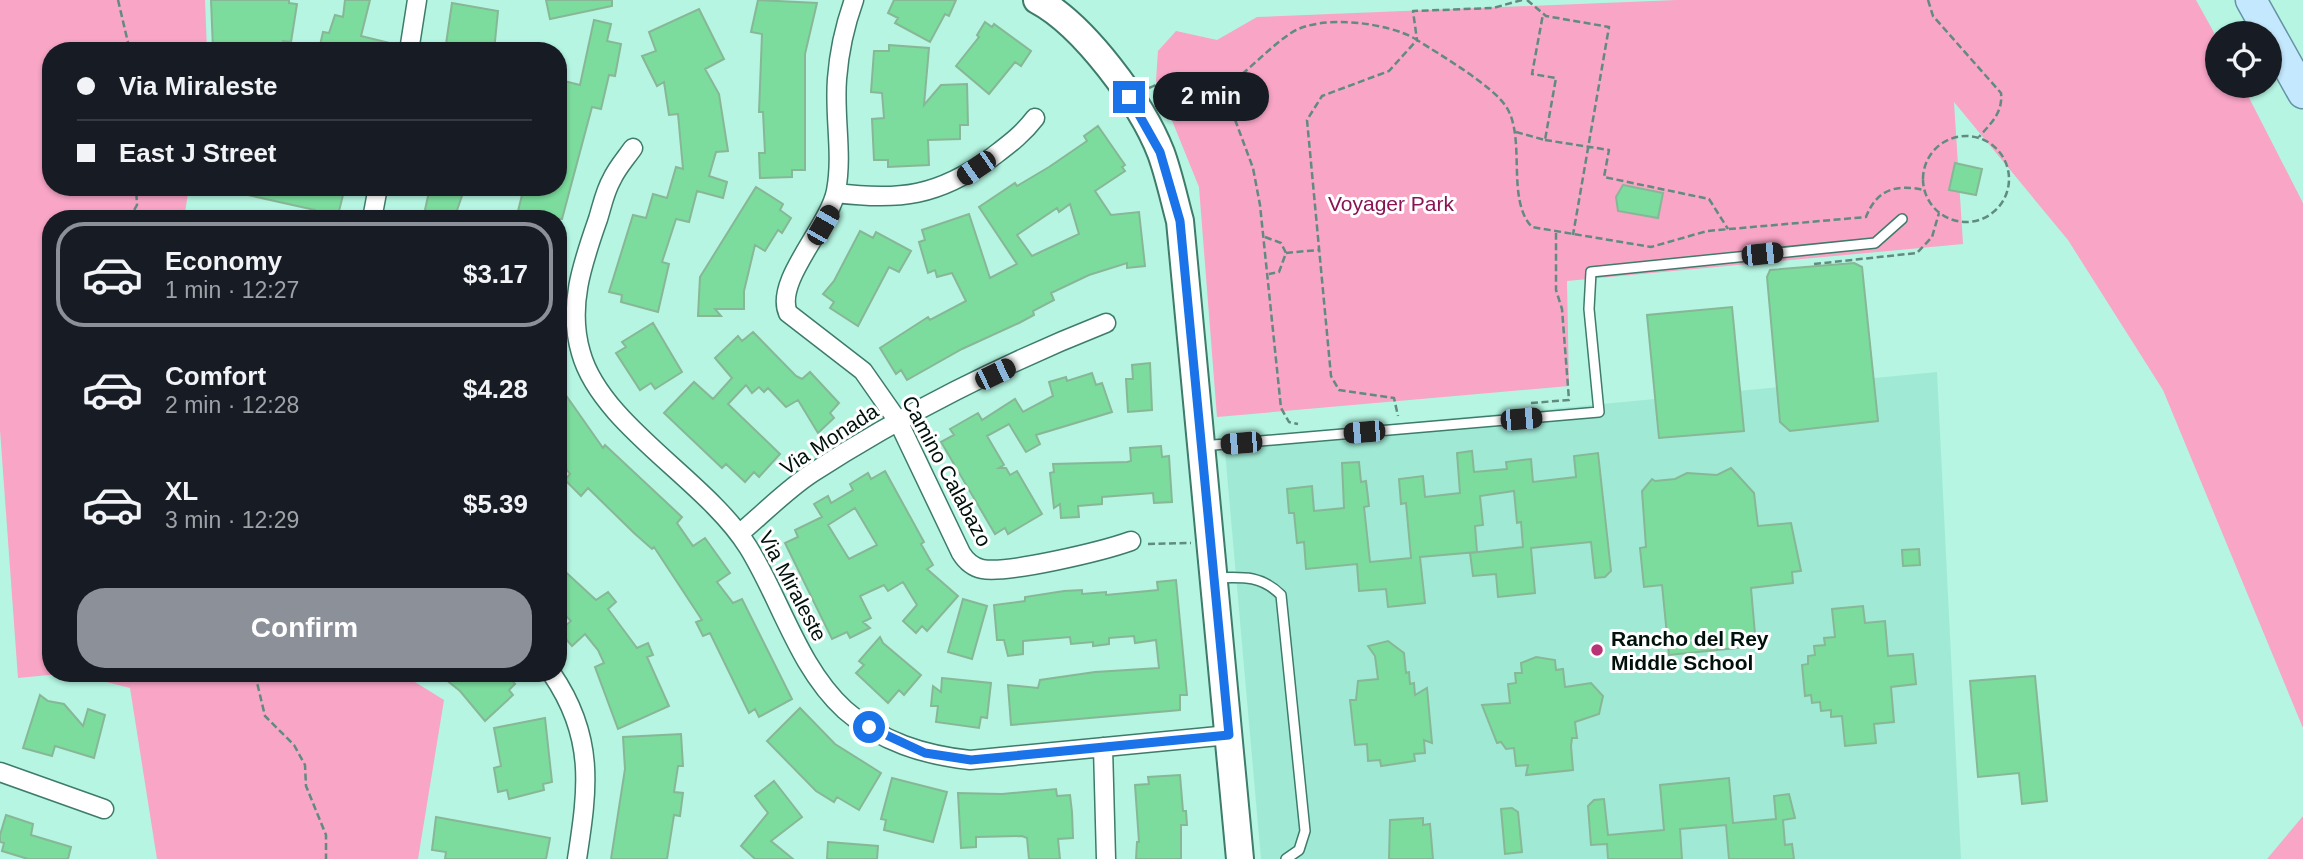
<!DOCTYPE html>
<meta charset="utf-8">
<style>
body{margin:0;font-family:Arial,sans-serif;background:#242831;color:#f1f3f6;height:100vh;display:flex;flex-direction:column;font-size:26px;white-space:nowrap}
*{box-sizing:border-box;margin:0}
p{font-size:23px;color:#9ea1a6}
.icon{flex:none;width:38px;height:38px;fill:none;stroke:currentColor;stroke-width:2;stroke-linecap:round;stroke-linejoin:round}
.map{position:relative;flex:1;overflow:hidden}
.sheet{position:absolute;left:42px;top:210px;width:525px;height:472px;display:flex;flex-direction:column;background:#171b24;border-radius:28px;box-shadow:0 2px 5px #0004}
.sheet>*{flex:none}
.guide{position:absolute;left:42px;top:42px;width:525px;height:154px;border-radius:28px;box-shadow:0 2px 5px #0004;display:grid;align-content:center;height:154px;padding:0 35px;background:#171b24}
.buttons{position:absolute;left:2205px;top:21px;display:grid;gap:14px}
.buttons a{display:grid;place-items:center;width:77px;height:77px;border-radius:50%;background:#171b24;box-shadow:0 2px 5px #0004;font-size:35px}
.end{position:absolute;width:32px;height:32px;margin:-16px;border:9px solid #1a73e8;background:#fff;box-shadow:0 0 0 4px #fff}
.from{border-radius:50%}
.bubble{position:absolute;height:49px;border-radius:24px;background:#171b24;box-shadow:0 2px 5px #0004;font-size:23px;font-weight:800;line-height:49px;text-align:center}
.car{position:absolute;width:21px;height:42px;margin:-21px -10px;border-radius:9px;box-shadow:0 0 5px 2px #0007;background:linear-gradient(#222 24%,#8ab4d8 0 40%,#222 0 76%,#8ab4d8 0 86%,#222 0)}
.guide b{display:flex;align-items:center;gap:24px;height:66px;font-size:26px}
.guide b+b{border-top:2px solid #363941}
.guide i{width:18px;height:18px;background:#f1f3f6}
ul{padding:12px 0 0;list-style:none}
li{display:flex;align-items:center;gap:21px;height:105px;margin:0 14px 10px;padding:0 21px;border:4px solid transparent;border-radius:28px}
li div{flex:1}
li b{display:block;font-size:26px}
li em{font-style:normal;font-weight:800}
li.on{border-color:#8c9099}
li>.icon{width:63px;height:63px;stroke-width:1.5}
.button{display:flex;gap:14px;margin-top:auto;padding:14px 35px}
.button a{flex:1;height:80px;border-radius:28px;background:#8c9099;color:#fff;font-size:28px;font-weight:800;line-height:80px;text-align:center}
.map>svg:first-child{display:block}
.built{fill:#a0ead5}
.green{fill:#f8a5c6}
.building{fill:#7bdc9d;stroke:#87b796;stroke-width:2;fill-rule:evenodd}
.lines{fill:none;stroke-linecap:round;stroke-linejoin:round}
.lane-casing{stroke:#3e7b6b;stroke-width:12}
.street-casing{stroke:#3e7b6b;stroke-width:21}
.secondary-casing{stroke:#3e7b6b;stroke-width:30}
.primary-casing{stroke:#6693a8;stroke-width:33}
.path{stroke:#618b7e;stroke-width:2.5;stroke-dasharray:7 3.5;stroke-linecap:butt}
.lane{stroke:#fff;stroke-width:9}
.street{stroke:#fff;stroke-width:18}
.secondary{stroke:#fff;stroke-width:26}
.primary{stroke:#c4e8fd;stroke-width:30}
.route{stroke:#1a73e8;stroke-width:9}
.poi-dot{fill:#b93376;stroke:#fff;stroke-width:2.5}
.labels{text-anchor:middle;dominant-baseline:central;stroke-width:6;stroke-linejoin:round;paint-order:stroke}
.park-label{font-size:21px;fill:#891353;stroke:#fff}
.street-label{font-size:21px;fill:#00110b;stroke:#fff}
.poi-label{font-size:21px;font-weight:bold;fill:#00110b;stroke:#fff;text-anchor:start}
</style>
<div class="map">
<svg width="2303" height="859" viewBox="0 0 2303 859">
<rect width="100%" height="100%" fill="#b5f5e2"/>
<!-- built -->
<path class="built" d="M1937,372l24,487h-700l-37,-419z"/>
<!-- green -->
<path class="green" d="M0,0h205l2,51h-156v136h138l-5,32h-133v455h8l-41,4 -18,-248z
M1677,0h519l21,38v48h26l60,117v525l-140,-338 -95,-150 -114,-138 9,142 -396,37 2,105 -352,31 -18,-230 -43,-106 2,-30 18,-20 41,9 40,-23z
M75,674h327l42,26 -26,159h-261l-27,-171z
M2303,816v43h-36z"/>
<!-- building -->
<path class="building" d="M211,0h78v3l8,1 -6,38 -8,-1 -1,8 -41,-4v3l-28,1z
M345,0h25l-9,36 37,9v6h-53l-25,-6 3,-13 6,1 6,-18 8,2z
M546,0h66v6l-62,13z
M758,0l59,3 -12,51v116h-13v7l-32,1 -1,-25h6l-2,-41h-4l3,-78 -11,-2z
M894,0h62l-7,16 -4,-2 -15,28 -35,-19 3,-5 -10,-5z
M452,3l46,8 -4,40h-49z
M699,9l25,50 -19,10 14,25 9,57 -12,1 -7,24 18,6 -4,16 -26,-7 -8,31 -13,-3 -14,43 7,2 -11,48 -37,-10 1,-7 -13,-3 24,-77 13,3 7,-24 14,4 9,-31 7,2 -5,-55 -9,1 -5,-33 -7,4 -15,-30 14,-5 -7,-19z
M594,20l17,4 -4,17 14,3 -6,32 -6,-1 -8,34 -9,-2 -30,112h-46l8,-32h34v-100l2,-7 20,5z
M985,22l7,5 2,-3 37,27 -10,15 -6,-4 -26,32 -33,-28 23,-29 -2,-2z
M889,45l40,3 -5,57 17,-20 26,-1 1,41h-8v14l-32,1 1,25 -41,2v-7h-14l-2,-41 12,-1 -2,-25 -11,-1 3,-41h15z
M1098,126l27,39 -3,2 3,4 -30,20 16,24 28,-3 6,54 -18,2v-5l-38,12 -38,18 3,7 -21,11 1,4 -15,8 -57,26 -55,31 -6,-10 -5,4 -16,-26 48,-31 2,3 36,-19 -14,-28 -15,4 -2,-7 -7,3 -9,-31 6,-2 -3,-10 47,-16 21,64 27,-14 -38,-57 36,-24 2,3 32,-19 38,-26 -3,-5zM1070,204l9,30 -47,22 -15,-21 40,-27 2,4z
M1955,163l27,6 -6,26 -27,-5z
M1623,185l40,8 -5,25 -40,-7 -2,-14z
M240,187h105l-8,32h-22v-9l-76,-17z
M430,187h35l-11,32h-31z
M756,187l27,17 -3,6 11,8 -9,15 -4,-3 -13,21 -10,-6 -11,46v18h-29l6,7h-23l2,-39z
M860,231l13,7 3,-6 35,19 -12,21 -10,-5 -31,59 -28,-18 4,-6 -11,-8 11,-13z
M1854,263l8,4 16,154 -88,10 -10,-9 -13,-145 3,-7z
M1732,307l12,124 -85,7 -12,-123z
M653,323l29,49 -27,17 -4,-6 -11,7 -24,-37 10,-6 -4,-5z
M753,332l43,44 6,3 8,-7 29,31 -9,10 4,5 -16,15 -20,-33 -12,7 -18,-19 -4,4 -5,-5 -7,6 -6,-8 -18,19 52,50 -21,23 -5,-5 -9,10 -19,-18 -4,4 -58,-55 30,-31 19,17 19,-21 -17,-20 23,-22 4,5z
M1150,363l2,47 -24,2 -2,-33h7l-1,-14z
M1092,373l4,12 6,-2 10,29 -76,23 4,9 -14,8 -17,-28 -22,12 17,29 -5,3h7l4,7 7,-4 25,43 -34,20 -3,-6 -10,6 -54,-92 13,-7 -4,-6 28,-16 4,7 33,-21 8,13 30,-16 -4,-14 17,-5 1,4z
M558,384l45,64 2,-3 77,72 -5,6 16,23 12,-8 25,35 -13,9 16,21 9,-4 50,100 -33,18 -4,-8 -6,4 -39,-80 -7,3 -7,-14 6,-2 -48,-73 -2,2 -18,-16 -46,-45 -7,8 -16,-16 5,-6 -12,-15z
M1161,446l1,11 7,-1 3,46 -18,1 -1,-10 -51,4v7l-24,2 1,11 -18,1 -1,-14 -6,4 -4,-35 4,-1 -1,-8 74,-2 4,-1 -1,-13z
M1472,451l2,21 33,-3 -1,-7 25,-3 2,23 43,-5 -2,-21 24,-3 13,118 -6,6 -10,1 -4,-36 -60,6 4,45 -37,4 -2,-23 -23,2 -3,-23 53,-6 -2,-25 -4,1 -3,-32 -34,5 3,29 -8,1 2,26 -57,5 5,46 -37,4 -2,-18 -27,2 -2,-27 -51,5 -2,-27 -7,1 -3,-30h-5l-2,-24 25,-3 2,25 30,-3 -2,-45 17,-1 2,20 5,-1 3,25 -5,1 6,55 41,-4 -5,-55 -5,1 -2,-25 24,-3 2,21 35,-4 -3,-40z
M1731,468l23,25 4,33 33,-3 10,48 -9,1 1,11 -42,5 5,58 -87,9 -7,-70 -18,2 -4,-39 6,-1 -4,-56 10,-12 3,2 20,-2 12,-6 30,2z
M885,471l39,71 -3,2 12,21 -6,4 31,27 -31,35 -5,-5 -6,7 -13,-12 14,-16 -14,-23 -15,9 -4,-6 -24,11 11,22 -8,4 7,6 -20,10 -3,-6 -15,7 -47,-96 13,-6 -3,-7 27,-13 -8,-13 14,-8 3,7 22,-13 -3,-6 18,-11 3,6zM855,508l22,37 -28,14 -21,-34z
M1919,549l1,16 -17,1 -1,-16z
M558,565l38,35 12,-8 8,10 -8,7 29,39 11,-5 5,12 -6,2 22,49 -51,23 -23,-62 9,-4 -6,-13 -13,-16 -13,12 -13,-15 12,-10 -13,-13z
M1176,580l11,115h-7v15l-169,15 -3,-40 30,3 2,-8 55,-8 64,-4 -3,-28 -21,3 -1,-7 -25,2v6l-16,2v-4l-22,2 -1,-7 -47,4v13l-15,2 -4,-16h-7l-3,-35 31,-4v-4l39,-6 18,-1v4l24,-2v3l52,-5 -1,-8z
M963,599l24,7 -15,53 -24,-7z
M1863,606l2,17 20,-2 3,35 25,-2 3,30 -25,3 3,35 -20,2 2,19 -31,3 -3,-30 -11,1v-7l-10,1 -1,-9 -8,1 -1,-8 -6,1 -3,-31 6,-1v-8l7,-1 -1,-9 11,-1 -1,-7 11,-1 -3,-28z
M880,637l3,6 38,32 -17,20 -5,-5 -11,13 -32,-30 8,-8 -5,-4z
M1388,641l16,12 2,20 3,-1 1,12 4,-1 1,12 12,-7 5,55 -8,-3 1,13 -11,1 1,7 -34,5 -1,-6 -12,1 -1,-17 -12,1 -5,-45h6l2,-19 20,-2 -3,-23 -7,-10z
M1536,657l19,3 1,10 7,-1 2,18 26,-4 12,13 -4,18 -24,8 2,16h-5l-1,8 2,24 -47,5 2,-10 -12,1 -2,-18 -8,1 -5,-7 -4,1 -15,-38 28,-2 -2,-19 8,-1 -1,-10h7l-1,-10z
M439,674h68l8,10 -6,6 4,5 -28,26 -25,-30z
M2035,676l12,125 -25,3 -3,-31 -41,4 -8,-96z
M942,678l49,5 -4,35 -6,-1 -2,11 -43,-6 2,-16h-7l2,-20 8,6z
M40,695l8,6 16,3 19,22 5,-17 17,6 -11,43 -39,-12 -3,10 -29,-8z
M800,708l35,36 46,29 -22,37 -22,-13 -3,5 -18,-11 -49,-50z
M545,718l7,64 -9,2 1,6 -35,9 -2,-9 -9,2 -4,-24 7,-2 -7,-38z
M681,734l2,32h-5l-4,26 9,1 -3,23 -6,-1 -7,44h-56l14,-90 -2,-32z
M1180,775l3,36h3l1,14h-6v34h-45l1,-17h2l-4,-57 14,-1 -1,-7z
M892,778l55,14 -14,50 -49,-12 2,-10 -5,-1z
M1729,778l4,45 43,-4 -2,-23 15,-2 6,24 -12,2 2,25 7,-1 2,15h-65l-3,-34 -46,4 2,30h-74l-1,-15 -16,1 -3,-39 6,-6 10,-1 4,36 56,-5 -4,-45z
M774,781l28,36 -31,24 22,18h-38l-14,-13 27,-33 -13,-17z
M1056,789l1,7 13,-1 2,17 1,26 -15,1 2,20h-31l-2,-21 -5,-2 -46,1v10l-15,1 -3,-55 44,1z
M1512,808l6,4 4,40 -17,2 -4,-45z
M6,815l27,9 -2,11 40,12 -3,12h-40l-26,-8 2,-8 -4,-1v-7z
M436,817l114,21 -4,21h-101l1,-7 -14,-2z
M1423,818v7l7,-1 3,35h-44l1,-39z
M828,842l50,4 -1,13h-50z"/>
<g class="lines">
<!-- lane casing -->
<g class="lane-casing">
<path id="lane" d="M1202,446l397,-34 -10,-103 2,-37 284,-29 27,-24
M1215,578c27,-1 46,-3 66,17l24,236 -6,19 -13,9"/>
</g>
<!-- street casing -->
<g class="street-casing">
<path id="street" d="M854,0c-9,25 -15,52 -17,79 -3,38 6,75 -1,112 -7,36 -62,90 -48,122l75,58 35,50 63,132c5,8 11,14 21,16 26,5 121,-18 149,-28
M409,51l8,-51
M633,148c-7,10 -16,20 -21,31 -7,12 -10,27 -14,40 -15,43 -31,87 -17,134 20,72 125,127 167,194 33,53 50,120 97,163 36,32 79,45 125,50l259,-25
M836,193c64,8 102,3 155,-35 17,-13 31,-23 44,-40
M372,219l6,-32
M739,534c24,-20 47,-44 73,-61 89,-58 195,-111 294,-150
M552,674c43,63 36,114 25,185
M1103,747l3,112
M0,772l104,37"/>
</g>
<!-- secondary casing -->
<g class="secondary-casing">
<path id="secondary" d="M1037,0c47,25 105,104 124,153 8,22 13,46 19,68l60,638"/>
</g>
<!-- primary casing -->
<g class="primary-casing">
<path id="primary" d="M2251,0l52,93"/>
</g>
<!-- path -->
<path class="path" d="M118,0l12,51
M1522,0l-29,8 -80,3 4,29c22,14 78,47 90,68 19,32 -1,92 25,119l119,20 56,-16 159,-14c11,-28 30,-33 58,-27
M1527,0l19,16 63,11 -36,208
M1928,0l5,16 68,77c2,20 -10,30 -22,44
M1149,88c28,-13 40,-13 65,6 28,-15 50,-43 77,-61 28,-19 98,-11 126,7l-28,31 -67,25 -15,24 24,256 8,14 55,8 4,18
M1224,90l29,78 7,37 21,203 8,14 9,2
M1516,132l29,8 11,-62 -24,-4 11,-60
M1923 179a43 43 0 1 1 86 0a43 43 0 1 1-86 0Z
M1545,140l64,10 -5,27 105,22 19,30
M129,219l8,-14 -1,-18
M1265,237l16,6 5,10 -7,19 -10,2
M1286,253l32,-3
M1814,264l103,-11 15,-16 7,-24
M1531,403l38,-3 -7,-91 -6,-19v-57
M1148,544l43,-1
M255,674l10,42 29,29 11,20 1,21 20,49v24"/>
<!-- lane -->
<use href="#lane" class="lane"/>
<!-- street -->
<use href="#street" class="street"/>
<!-- secondary -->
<use href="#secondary" class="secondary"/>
<!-- primary -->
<use href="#primary" class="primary"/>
</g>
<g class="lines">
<!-- route -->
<path class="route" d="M869,727l56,26 46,7 258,-25 -49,-514 -20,-69 -31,-55"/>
</g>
<!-- markers -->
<circle class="poi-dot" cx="1597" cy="650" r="7"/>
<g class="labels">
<!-- park labels -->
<g class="park-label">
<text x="1391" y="203">Voyager Park</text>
</g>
<!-- street labels -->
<g class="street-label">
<text transform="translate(829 439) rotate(-33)">Via Monada</text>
<text transform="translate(947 471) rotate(62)">Camino Calabazo</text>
<text transform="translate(793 586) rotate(62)">Via Miraleste</text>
</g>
<!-- poi labels -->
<g class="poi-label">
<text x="1611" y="638">Rancho del Rey<tspan x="1611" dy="24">Middle School</tspan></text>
</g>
</g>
</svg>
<div class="buttons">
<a><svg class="icon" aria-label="locate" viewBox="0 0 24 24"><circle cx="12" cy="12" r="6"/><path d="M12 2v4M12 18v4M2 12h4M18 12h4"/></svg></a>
</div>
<i class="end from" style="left:869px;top:727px"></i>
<i class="end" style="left:1129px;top:97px"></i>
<div class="bubble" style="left:1153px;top:72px;width:116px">2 min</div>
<i class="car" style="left:976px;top:168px;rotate:235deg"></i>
<i class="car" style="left:823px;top:225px;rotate:30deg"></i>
<i class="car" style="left:1762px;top:254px;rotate:84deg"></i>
<i class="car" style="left:995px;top:374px;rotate:64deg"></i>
<i class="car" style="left:1521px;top:419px;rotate:85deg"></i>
<i class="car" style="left:1364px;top:432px;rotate:265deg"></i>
<i class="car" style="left:1241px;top:443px;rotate:265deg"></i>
<div class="guide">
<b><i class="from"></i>Via Miraleste</b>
<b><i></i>East J Street</b>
</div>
<section class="sheet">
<ul>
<li class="on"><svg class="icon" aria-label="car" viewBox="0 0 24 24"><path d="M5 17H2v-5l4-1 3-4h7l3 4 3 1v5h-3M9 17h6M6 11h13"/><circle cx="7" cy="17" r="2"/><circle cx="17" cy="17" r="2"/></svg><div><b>Economy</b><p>1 min · 12:27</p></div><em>$3.17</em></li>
<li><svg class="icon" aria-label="car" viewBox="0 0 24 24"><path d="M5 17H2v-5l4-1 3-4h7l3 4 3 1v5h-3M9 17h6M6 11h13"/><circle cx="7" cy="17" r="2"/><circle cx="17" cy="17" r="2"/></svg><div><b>Comfort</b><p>2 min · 12:28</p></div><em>$4.28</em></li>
<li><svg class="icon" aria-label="car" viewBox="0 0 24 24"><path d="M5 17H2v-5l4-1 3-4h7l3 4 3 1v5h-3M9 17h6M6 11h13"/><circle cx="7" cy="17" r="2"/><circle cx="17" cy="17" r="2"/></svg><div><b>XL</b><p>3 min · 12:29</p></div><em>$5.39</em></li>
</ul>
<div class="button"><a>Confirm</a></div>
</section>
</div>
